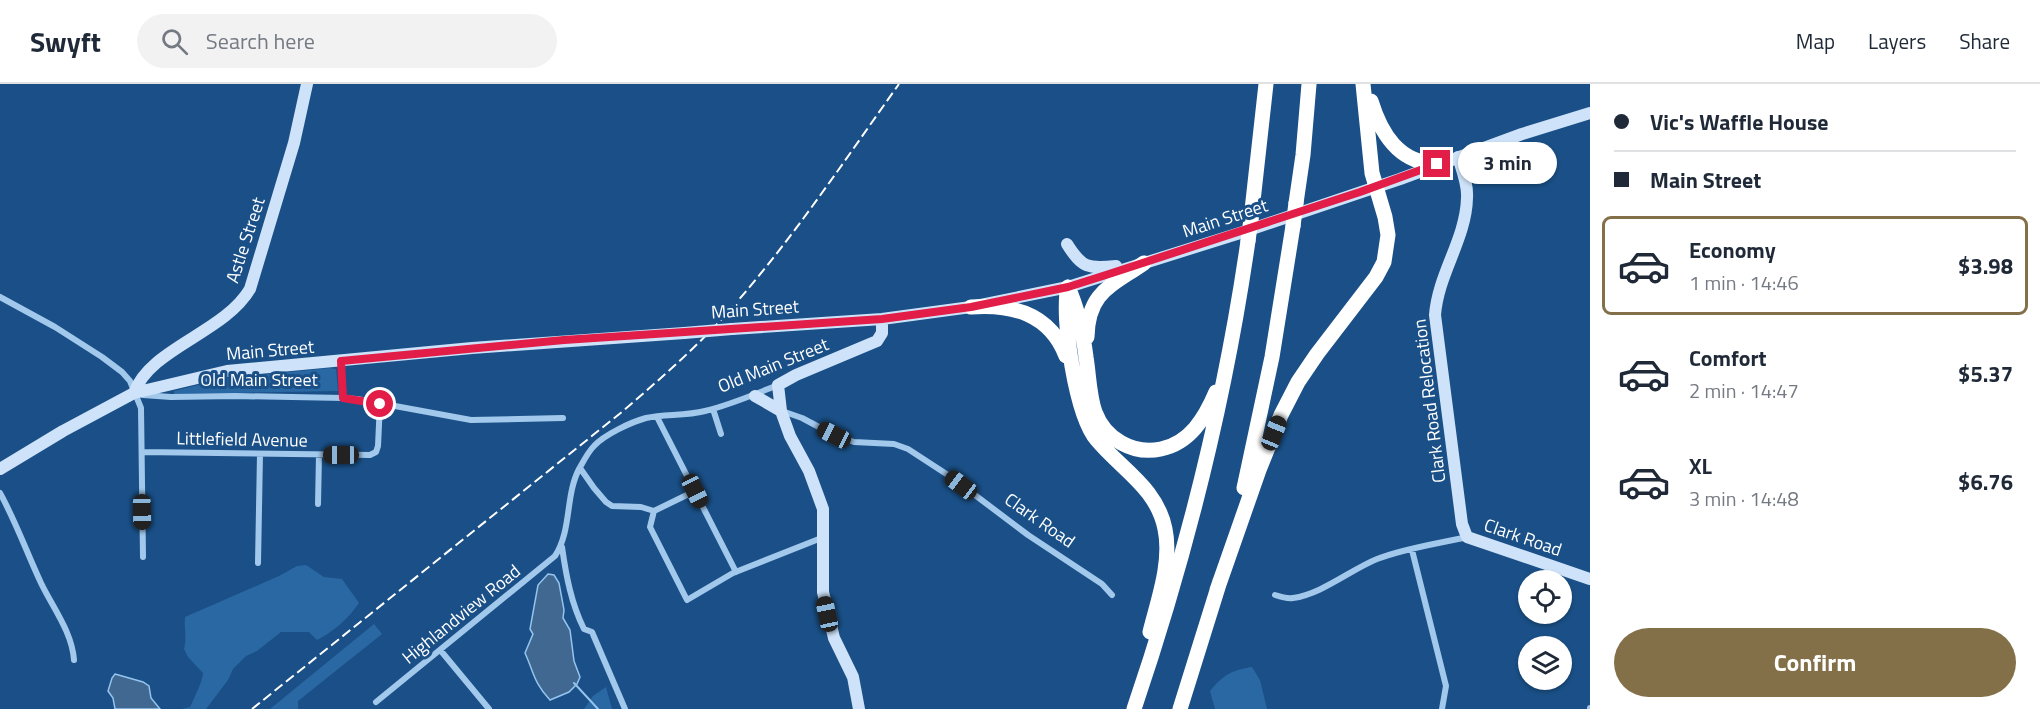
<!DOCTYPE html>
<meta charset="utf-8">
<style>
body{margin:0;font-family:"Titillium Web",sans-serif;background:#f2f2f3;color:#1f2937;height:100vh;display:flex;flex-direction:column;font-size:22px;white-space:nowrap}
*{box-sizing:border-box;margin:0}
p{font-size:20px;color:#747a83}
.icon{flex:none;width:33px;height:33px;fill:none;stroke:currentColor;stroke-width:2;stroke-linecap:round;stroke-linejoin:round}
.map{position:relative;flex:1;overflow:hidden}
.sheet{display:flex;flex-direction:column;background:#fff;width:450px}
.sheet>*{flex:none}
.guide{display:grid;align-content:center;height:132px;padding:0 24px;background:#fff}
.buttons{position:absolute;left:1518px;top:486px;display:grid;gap:12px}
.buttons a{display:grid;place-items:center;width:54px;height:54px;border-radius:50%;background:#fff;box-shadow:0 2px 4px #0004;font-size:30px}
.end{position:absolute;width:27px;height:27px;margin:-14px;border:8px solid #e11d48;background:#fff;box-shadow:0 0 0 3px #fff}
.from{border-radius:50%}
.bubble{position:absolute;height:42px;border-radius:21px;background:#fff;box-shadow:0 2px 4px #0004;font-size:20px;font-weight:700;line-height:42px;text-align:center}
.car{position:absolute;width:18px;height:36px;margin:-18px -9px;border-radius:8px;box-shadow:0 0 4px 2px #0007;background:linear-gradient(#222 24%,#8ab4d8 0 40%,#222 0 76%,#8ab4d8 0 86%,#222 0)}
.guide b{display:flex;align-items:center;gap:21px;height:57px;font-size:22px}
.guide b+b{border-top:2px solid #e0e1e3}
.guide i{width:15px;height:15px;background:#1f2937}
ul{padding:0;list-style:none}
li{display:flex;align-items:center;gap:18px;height:99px;margin:0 12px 9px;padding:0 12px;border:3px solid transparent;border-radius:9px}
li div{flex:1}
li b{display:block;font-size:22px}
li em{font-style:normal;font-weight:700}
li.active{border-color:#837049}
li>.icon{width:54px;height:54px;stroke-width:1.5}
.button{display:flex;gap:12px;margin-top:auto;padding:12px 24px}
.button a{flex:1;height:69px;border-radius:36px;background:#837049;color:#fff;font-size:24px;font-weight:700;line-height:69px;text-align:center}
header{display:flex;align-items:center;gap:36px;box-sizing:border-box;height:84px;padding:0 30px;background:#fff;border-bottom:2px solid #e0e1e3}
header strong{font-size:28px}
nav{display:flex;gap:33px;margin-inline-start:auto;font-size:21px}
.search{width:420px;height:54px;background:#f2f2f3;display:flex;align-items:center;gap:15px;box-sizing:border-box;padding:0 21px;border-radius:33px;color:#747a83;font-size:22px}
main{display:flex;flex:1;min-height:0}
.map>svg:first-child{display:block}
.green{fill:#2a68a4}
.water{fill:#406890;stroke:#95c4ee;stroke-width:1.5}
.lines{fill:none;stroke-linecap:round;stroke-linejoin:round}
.stream{stroke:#95c4ee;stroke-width:2}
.street{stroke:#a2c8ec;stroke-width:6}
.secondary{stroke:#cee3f9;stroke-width:12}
.highway{stroke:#fff;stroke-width:15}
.rail{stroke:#fff;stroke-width:2;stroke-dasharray:10 4.5;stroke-linecap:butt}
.secondary-bridge{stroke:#cee3f9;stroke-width:12}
.highway-bridge{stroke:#fff;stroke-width:15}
.route{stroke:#e11d48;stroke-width:8}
.labels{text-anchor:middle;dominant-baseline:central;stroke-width:6;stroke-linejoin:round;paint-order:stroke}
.street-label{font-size:18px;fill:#fff;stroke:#1a5087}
</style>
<header>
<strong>Swyft</strong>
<div class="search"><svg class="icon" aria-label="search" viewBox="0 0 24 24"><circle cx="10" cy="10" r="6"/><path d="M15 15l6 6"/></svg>Search here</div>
<nav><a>Map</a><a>Layers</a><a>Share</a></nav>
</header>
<main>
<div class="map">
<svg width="1590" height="625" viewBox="0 0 1590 625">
<rect width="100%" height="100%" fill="#1a5087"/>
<!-- green -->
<path class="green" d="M330,284l6,1 2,22 -164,3v-3l53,-13z
M306,481l18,12 18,2 17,24c-10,15 -26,29 -42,37l-8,-8h-28l-24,19 -11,5 -13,13 -5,11 -22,29h-24l8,-2c4,-8 13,-27 13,-34l-15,-16 -4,-8c3,-11 0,-20 1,-32l94,-41 18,-10z
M374,540l8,10 -84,67v8h-28z
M1252,583l8,13 7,29h-52l-5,-18c13,-16 22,-21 42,-24z
M606,603l6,22h-28l9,-13z"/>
<!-- water -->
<path class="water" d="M548,490l6,1 5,8 5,27 -1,8 7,12 4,31 6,16 -3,7 -8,8 -19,8c-16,-17 -16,-27 -25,-47l8,-19 -3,-5 8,-44z
M115,590l28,8 6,4 2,12 9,11h-45l-2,-11 -5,-7 4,-13z"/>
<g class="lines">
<!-- stream -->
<path class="stream" d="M574,599l24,26"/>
<!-- street -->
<path class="street" d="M0,213l55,30 47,30 20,15 8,9 11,27 2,149
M341,277l2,37
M143,311l28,2 64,-1 108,2 14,1 114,21 92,-2
M713,325l8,25
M782,327l20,7 32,17 20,7 40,2 14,5 43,28 77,58 74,49 10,11
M657,333l79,155
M142,368l228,3 6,-3 2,-6 2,-43
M580,384l14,20 12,14 6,4 29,1 13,4
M0,409c16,29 27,60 41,90 12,25 31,49 33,77
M318,420l1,-49
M654,427l-4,16 37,73 46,-27 91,-36
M654,427l41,-20
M562,463c4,28 9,56 22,82l8,3 33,77
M1412,466l34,136 -4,23
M258,479l2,-109
M1275,511c6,2 12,4 18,3 29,-4 57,-28 84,-39 29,-11 60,-15 90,-22
M441,567l48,58
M376,618l179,-146c17,-26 10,-60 24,-87 4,-7 9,-17 15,-23 10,-11 37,-24 52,-28 19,-4 39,-2 59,-7 25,-6 48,-16 73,-26
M1590,625v-1"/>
<!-- secondary -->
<path class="secondary" d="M1458,73c4,13 10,27 9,41 -1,41 -29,76 -32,117l27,209 5,13 123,42
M1067,160c15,24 21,25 49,22
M732,245l150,-10 89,-12 97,-20 172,-54 160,-54 122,-45 68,-21
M134,309c16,-45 90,-60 116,-104l44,-146 13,-59
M755,312l26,15
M0,385l63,-38 71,-38 93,-22 245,-23 212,-15
M859,625l-6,-32 -19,-39 -11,-46v-83l-14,-38 -19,-35 -9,-25 -3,-26 18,-10 81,-34 5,-8v-14"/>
<!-- highway -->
<path class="highway" d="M1371,17c10,33 28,62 66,63
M1296,119l7,-48 6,-71
M1251,135l15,-135
M1068,203c-7,31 8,129 29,153 25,30 60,48 68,89 7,33 -7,71 -15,103
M1068,203c10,22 15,46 18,70 3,18 3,38 9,55 10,27 38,43 66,37 29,-6 44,-31 55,-57
M971,223c42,-3 79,7 95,49
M1087,253c1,-45 24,-51 57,-74
M1244,404l28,-131 21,-131
M1217,506l42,-120 22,-55 17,-33 19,-28 59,-77 8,-15 4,-27 -3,-18 -13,-44 -9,-89
M1134,625c52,-153 91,-308 114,-468
M1180,625l40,-128"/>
<!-- rail -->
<path class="rail" d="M252,625l371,-298c37,-32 74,-64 106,-100 63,-71 115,-150 170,-227"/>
<!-- secondary-bridge -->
<path class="secondary-bridge" d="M684,249l48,-4"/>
<!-- highway-bridge -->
<path class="highway-bridge" d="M1293,142l3,-23
M1248,157l3,-22"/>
</g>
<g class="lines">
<!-- route -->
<path class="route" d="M380,320l-37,-6 -2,-37 223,-21 318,-21 89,-12 97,-20 41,-13 251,-82 77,-28"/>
</g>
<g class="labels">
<!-- street labels -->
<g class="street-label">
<text transform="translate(1225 134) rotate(-18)">Main Street</text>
<text transform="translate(245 156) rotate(-72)">Astle Street</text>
<text transform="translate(755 225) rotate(-4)">Main Street</text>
<text transform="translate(270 266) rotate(-5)">Main Street</text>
<text transform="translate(773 281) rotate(-22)">Old Main Street</text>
<text x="259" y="295">Old Main Street</text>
<text transform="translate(1429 317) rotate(-97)">Clark Road Relocation</text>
<text transform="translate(242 355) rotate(1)">Littlefield Avenue</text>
<text transform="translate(1040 436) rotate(35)">Clark Road</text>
<text transform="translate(1523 453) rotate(19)">Clark Road</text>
<text transform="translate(461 530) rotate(-39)">Highlandview Road</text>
</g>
</g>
</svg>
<div class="buttons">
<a><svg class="icon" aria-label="locate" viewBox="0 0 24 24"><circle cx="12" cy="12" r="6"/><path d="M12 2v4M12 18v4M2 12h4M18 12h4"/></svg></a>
<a><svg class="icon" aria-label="layers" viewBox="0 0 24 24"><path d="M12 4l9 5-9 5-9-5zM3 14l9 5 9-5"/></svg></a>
</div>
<i class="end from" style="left:380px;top:320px"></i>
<i class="end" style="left:1437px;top:80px"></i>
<div class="bubble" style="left:1458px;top:58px;width:99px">3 min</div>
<i class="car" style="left:1274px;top:349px;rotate:22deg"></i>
<i class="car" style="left:834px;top:351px;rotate:297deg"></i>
<i class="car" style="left:341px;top:371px;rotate:270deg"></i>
<i class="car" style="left:961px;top:401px;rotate:307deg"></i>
<i class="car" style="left:695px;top:407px;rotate:154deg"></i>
<i class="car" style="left:142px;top:428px;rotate:179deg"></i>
<i class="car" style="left:827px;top:530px;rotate:348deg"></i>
</div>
<section class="sheet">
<div class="guide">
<b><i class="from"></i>Vic's Waffle House</b>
<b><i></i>Main Street</b>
</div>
<ul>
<li class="active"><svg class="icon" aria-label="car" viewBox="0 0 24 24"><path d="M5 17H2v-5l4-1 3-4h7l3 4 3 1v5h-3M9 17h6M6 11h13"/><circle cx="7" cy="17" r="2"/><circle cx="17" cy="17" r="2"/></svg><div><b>Economy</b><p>1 min · 14:46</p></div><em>$3.98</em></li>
<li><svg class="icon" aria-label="car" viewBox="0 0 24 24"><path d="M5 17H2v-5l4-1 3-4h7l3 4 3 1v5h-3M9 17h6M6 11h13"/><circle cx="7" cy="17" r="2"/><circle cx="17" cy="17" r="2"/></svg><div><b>Comfort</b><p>2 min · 14:47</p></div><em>$5.37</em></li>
<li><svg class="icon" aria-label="car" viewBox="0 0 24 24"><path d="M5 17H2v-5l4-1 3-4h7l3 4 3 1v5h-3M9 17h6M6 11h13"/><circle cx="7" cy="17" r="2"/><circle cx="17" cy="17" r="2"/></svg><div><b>XL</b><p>3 min · 14:48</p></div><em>$6.76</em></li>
</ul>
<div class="button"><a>Confirm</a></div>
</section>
</main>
